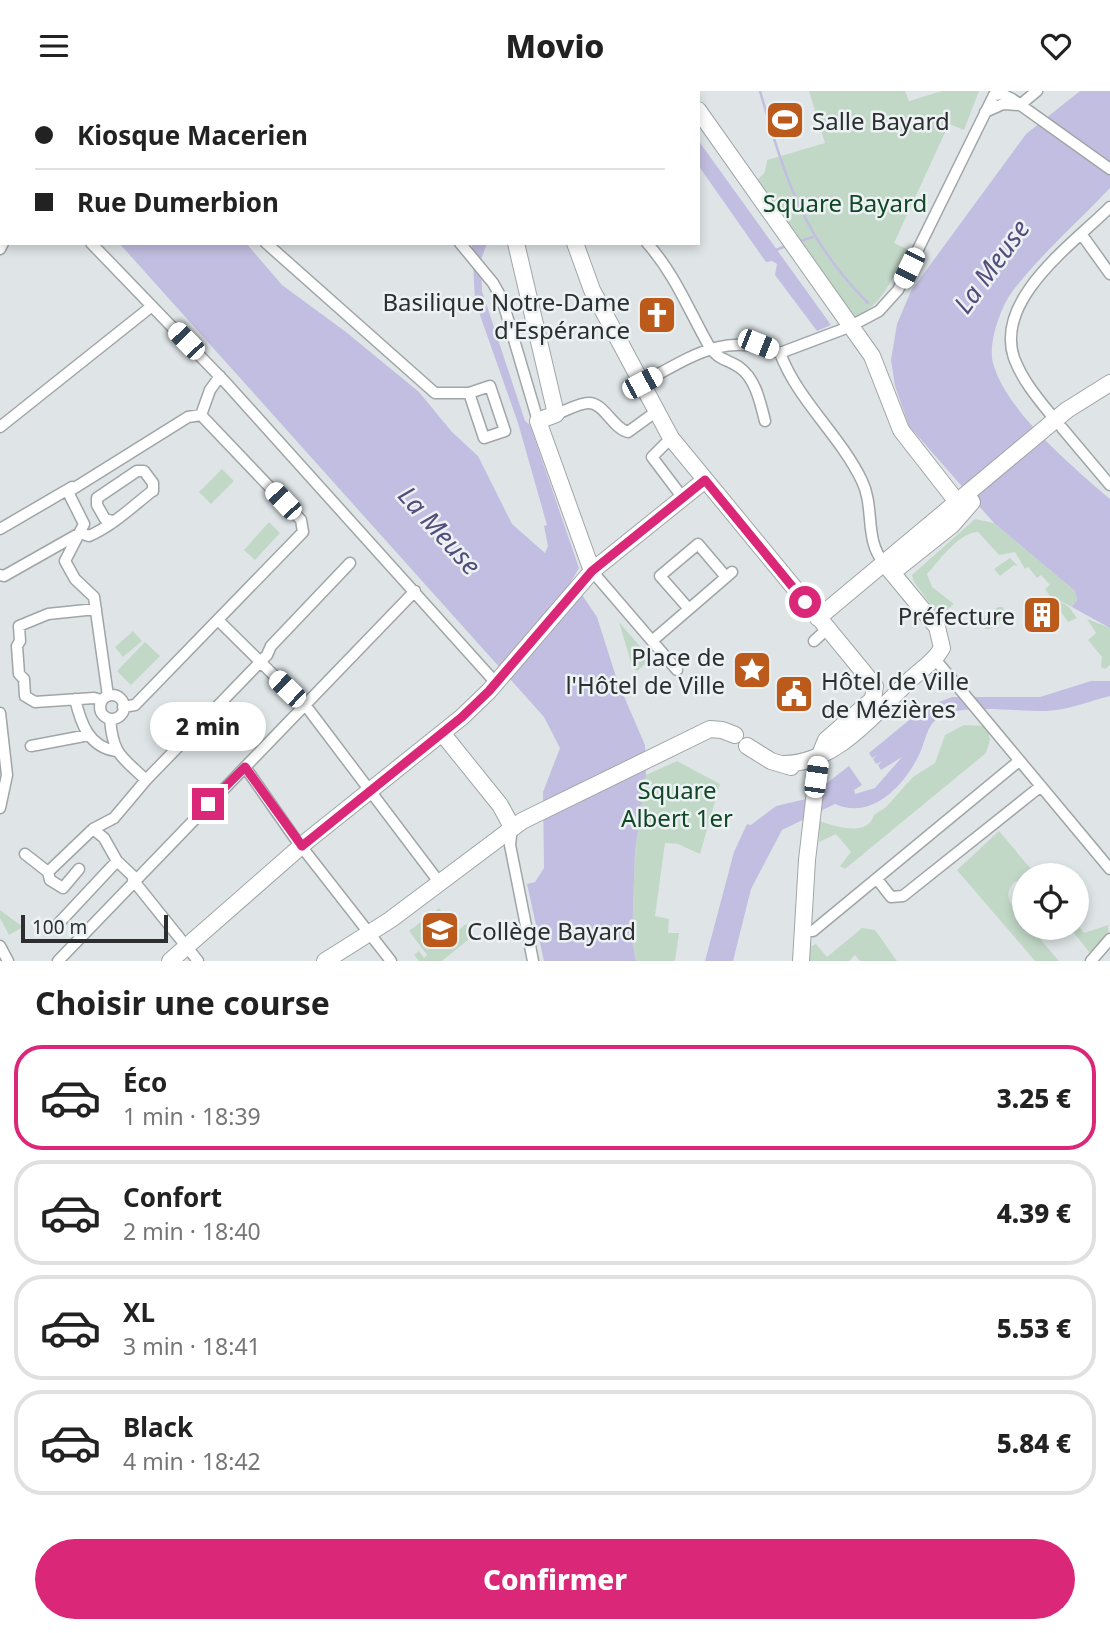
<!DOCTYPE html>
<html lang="fr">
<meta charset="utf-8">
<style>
body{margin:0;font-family:"Noto Sans",sans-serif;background:#f6f6f6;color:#222;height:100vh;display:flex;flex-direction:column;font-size:26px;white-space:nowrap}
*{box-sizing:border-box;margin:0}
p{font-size:23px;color:#767676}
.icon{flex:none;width:38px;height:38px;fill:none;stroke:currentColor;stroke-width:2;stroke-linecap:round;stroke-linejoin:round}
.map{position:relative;height:870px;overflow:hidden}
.sheet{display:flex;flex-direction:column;background:#fff;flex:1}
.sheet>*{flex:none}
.hud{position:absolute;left:0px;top:0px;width:700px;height:154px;box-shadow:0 4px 10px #0003;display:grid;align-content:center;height:154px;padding:0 35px;background:#fff}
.buttons{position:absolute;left:1012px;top:772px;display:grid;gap:14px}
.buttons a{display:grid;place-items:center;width:77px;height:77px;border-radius:50%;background:#fff;box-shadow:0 4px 10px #0003;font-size:35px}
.scale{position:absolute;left:21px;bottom:18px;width:147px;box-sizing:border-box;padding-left:7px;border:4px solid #2c2e2f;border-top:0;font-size:19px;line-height:24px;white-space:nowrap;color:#2c2e2f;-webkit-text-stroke:5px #ecf2f4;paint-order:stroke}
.end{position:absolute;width:32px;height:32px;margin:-16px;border:9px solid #db2777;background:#fff;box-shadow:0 0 0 4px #fff}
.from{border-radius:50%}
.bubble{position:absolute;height:49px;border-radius:24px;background:#fff;box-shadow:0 4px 10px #0003;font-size:23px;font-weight:800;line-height:49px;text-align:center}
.car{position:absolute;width:21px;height:42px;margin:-21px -10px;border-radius:9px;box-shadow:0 0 5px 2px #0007;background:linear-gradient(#fff 24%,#345 0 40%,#fff 0 76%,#345 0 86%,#fff 0)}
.hud b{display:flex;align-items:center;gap:24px;height:66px;font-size:26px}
.hud b+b{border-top:2px solid #e0e0e0}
.hud i{width:18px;height:18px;background:#222}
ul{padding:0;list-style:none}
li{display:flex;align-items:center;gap:21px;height:105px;margin:0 14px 10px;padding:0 21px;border:4px solid #e0e0e0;border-radius:28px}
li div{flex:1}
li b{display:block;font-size:26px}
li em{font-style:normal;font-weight:800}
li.selected{border-color:#db2777}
li>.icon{width:63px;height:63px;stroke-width:1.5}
h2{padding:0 35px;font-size:32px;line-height:84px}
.button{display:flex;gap:14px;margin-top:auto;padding:14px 35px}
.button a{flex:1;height:80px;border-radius:42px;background:#db2777;color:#fff;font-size:28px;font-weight:800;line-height:80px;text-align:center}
header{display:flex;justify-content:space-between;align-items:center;height:91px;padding:0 35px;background:#fff;font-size:32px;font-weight:800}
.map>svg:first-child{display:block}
.green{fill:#c2d8c7}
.forest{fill:#91b199}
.water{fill:#c2bee1}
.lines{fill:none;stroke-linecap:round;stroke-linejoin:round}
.stream{stroke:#c2bee1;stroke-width:2.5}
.street-casing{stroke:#a0a5a7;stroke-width:13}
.secondary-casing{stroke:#a0a5a7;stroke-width:18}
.street{stroke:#fff;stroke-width:10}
.secondary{stroke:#fff;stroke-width:16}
.route{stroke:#db2777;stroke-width:9}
.labels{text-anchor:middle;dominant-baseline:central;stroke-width:5;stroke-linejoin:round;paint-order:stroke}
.poi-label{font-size:24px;fill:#2c2e2f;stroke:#ecf2f4;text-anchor:start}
.park-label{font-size:24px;fill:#124726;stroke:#ecf2f4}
.water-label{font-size:26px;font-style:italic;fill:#554c7c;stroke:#ecf2f4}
</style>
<header><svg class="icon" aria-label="menu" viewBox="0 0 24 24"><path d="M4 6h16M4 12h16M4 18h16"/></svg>Movio<svg class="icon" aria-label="heart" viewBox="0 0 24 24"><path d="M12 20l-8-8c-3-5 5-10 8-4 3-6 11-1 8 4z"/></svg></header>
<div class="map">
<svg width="1110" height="870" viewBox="0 0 1110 870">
<rect width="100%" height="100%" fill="#dfe5e7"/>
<!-- green -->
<path class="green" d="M809,0h96l4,10 33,-10h37l-15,39 -15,-6 -55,119 15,7c-18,27 -24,55 -55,67l-98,-135 9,-10 2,-12 58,-17z
M222,378l12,12 -23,23 -12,-12z
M975,428l19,4 81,68 2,9 -5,7 -18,-9 15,9 8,11 -9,4 -23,-33 5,-4 -9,-10 -4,3 -9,-11 -3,2 -10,-17 -16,3 -21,-23c-20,1 -38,28 -51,42l5,13 22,17 -15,12 -25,-34 -2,-7z
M269,431l11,11 -25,27 -11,-10z
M1010,467l8,8 -4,-1 -14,11 -6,-7z
M998,516h5l3,10 -16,12h-5l-3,-10z
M1087,528l23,9v37l-5,4 -4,-2 1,-10 -14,-17 8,-7z
M619,531l32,37 -14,12 -5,-5z
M133,540l9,10 -19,16 -8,-10z
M145,551l15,14 -29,29 -14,-14z
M964,634l23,1 3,14 -4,13 -141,116 -5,-3 11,-14 -15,-18 -17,8 1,-21c16,6 48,16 54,-6l12,-8 27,-30 22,-14 10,-28z
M677,670l43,23 -20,70 -22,-10 -13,-1 -10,73 14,3 -1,14h11l-4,28h-39l-4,-21 3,-89 11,-76z
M999,740l37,44h-12v5l-10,2c-13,16 -1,24 10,37v8l7,1 28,33h-24l-78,-91z
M439,817l18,23 9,-7 8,11 -32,26h-23l-5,-6 5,-4 5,7 3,-3 -18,-24z
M0,819l23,17 -14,8 -9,-17z
M1076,832l8,10 24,-8 1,13 -19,15 -20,-25 6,-1z
M862,837l13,2 22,31h-37l-5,-6 -6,6h-40l2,-15 5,-2 11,13z"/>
<!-- forest -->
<path class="forest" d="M98,0h133l1,2h-133z"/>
<!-- water -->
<path class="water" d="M0,0h100l2,2h-100v23z
M1080,0h30v97c-32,34 -70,67 -98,104 -12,16 -24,52 -19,71 13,48 80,104 117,136v129l-38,-21 5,-7 -2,-9 -81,-68 -85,-97 -14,-40 -4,-26 6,-36 14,-33 115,-157z
M698,49l133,185 -14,6 -42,-56 2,-11 -5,-3 -6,1 -68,-97z
M119,152h127l36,42 64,47 73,60 33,40 26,24 34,68 33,29 3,-7 -4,-20 3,-1 -29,-102 -43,-122 -3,-58h15l-6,17 1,31 43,130 5,4 49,143 -7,12 25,37 20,63 28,65 1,30 -11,76 -3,89 4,21h-92l-17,-77 8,-2 9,-14 -1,-76 17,-44 -16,-31z
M1091,590h19v15c-20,5 -42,14 -63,15 -27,1 -83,-8 -106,5 -16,9 -15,27 -23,41 -16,31 -47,63 -83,47l-53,26 -31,59 -18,72h-28l29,-109 13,-28 4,1 25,-19 30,-7 43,-33 13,19 -8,5 1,4 20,-6 27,-31 -21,13 -3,-5 4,-4 -6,3 -3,-5 4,-4 -5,3 -3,-5 55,-45 28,-11h88z"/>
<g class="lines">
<!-- stream -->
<path class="stream" d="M760,0c25,87 43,147 108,212
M800,150l13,-4
M776,159l12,-5"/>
<!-- street casing -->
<g class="street-casing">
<path id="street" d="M336,0l1,2
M1020,14l17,-14
M985,21l18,-8 16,1
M1082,144l28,39
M91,152l136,141 269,299
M266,152l169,150h34l15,45 21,-7 -15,-45 -21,7
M460,152l33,40 9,16 36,122
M647,152c28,31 42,68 62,103 9,14 18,13 30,21 17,12 21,35 26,54
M0,158l3,-6
M780,262c18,48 60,82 82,128 13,27 2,59 22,82
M642,292c49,-26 82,-52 138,-30l69,-26 30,-16 19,-21 96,-195 8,-1 10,5 98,70
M556,323c9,-3 24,-11 32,-11 16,-1 25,26 40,29l29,-21
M201,324l9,-25 10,-14
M1056,330c-16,-20 -33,-39 -42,-63 -20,-59 60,-115 96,-151
M0,336l152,-121
M1062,337l48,57
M671,347l-19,19 31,41
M0,438l72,-42
M592,480l85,99
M0,484l4,1 76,-43 9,3c23,-10 43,-29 62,-44l2,-1v-8l-9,-12h-7l-40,27v7l8,14 8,2
M96,518l-48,5 -29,12 1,15 -3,5 2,28 5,5 1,17 10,6 59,-4 8,2
M689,518l-29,-33 38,-32 28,33
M219,530l90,89 130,172
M652,550l80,-69
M814,550l13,-12
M934,567l176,211
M100 616a12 12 0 1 1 24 0a12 12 0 1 1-24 0Z
M108,605l-14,-99 -19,-18 -10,-18 19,-37 -16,-32 120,-75 13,-2 100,105 2,12 -168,173 -12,2
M75,608c6,25 14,48 41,52
M0,622l7,62 -7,33
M110,628c3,36 11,37 36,61l121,-125 4,-9 79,-83
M31,655l58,-11
M245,676l49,70 97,124
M512,736l-2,18 23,116
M93,738l21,-11 32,-38
M25,763l23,18
M79,778l-16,19 -13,-8 -2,-8 45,-43 11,9 13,23
M877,788l14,18 12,-1 138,-110
M133,789l65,81
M59,832l58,-62 18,17
M803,840h10l206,-170
M0,855l8,15
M58,870l357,-370
M1091,870l19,-22"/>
</g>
<!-- secondary casing -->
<g class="secondary-casing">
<path id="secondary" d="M489,0l1,2
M689,0l1,2
M698,19l174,246 29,74 57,73
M516,152l40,171 -18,7 54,150
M575,152l17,47 79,148 204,248 -2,13 -47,41 -7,17 -12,103 -6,101
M893,481l59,-47 20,-23
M818,527l249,-208 43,-27
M442,642l58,72 12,22
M747,655l24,15 20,6
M784,673c53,-1 92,-52 127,-85 11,-10 24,-18 31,-31l-5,-21 -53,-64
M170,870l137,-120 155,-124 27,-26 103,-120 113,-91
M325,870l65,-41 132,-99 188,-92 12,1 13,5"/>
</g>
<!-- street -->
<use href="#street" class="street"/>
<!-- secondary -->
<use href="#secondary" class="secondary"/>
</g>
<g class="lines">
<!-- route -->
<path class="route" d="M208,713l37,-37 57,79 160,-129 27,-26 103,-120 113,-91 100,122"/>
</g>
<!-- icons -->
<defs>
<g id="stadium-square" transform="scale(2.0125)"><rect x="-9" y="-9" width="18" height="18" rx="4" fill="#bb5a1b" stroke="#ecf2f4"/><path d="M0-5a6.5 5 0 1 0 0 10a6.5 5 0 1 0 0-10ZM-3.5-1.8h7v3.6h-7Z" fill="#fff"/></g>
<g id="church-square" transform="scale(2.0125)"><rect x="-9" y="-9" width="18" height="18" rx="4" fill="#bb5a1b" stroke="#ecf2f4"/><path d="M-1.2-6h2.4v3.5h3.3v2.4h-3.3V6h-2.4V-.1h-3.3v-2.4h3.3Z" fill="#fff"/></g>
<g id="building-square" transform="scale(2.0125)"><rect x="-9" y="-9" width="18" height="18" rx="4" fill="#bb5a1b" stroke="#ecf2f4"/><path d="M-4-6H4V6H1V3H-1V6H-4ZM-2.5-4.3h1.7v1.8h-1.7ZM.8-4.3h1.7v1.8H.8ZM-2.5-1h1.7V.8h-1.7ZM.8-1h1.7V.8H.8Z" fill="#fff"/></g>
<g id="sight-square" transform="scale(2.0125)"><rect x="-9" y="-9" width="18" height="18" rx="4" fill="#bb5a1b" stroke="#ecf2f4"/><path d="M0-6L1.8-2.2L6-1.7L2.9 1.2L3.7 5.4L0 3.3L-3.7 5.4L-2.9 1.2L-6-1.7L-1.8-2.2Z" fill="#fff"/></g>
<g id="civic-square" transform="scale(2.0125)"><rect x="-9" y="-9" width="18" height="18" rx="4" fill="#bb5a1b" stroke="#ecf2f4"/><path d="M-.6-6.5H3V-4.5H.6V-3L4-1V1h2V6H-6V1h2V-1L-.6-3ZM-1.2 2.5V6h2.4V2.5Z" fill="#fff"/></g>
<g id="school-square" transform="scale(2.0125)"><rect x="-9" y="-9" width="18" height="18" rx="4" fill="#bb5a1b" stroke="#ecf2f4"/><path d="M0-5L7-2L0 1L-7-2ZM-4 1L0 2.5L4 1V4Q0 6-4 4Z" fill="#fff"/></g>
</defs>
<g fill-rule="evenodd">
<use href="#stadium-square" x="785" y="29"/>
<use href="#church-square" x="657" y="224"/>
<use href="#building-square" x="1042" y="524"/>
<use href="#sight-square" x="752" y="579"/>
<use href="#civic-square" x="794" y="603"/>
<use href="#school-square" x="440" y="839"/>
</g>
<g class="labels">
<!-- poi labels -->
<g class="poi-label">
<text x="812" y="29">Salle Bayard</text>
<text x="630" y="210" text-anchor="end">Basilique Notre-Dame<tspan x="630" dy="28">d'Espérance</tspan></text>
<text x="1015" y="524" text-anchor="end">Préfecture</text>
<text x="725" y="565" text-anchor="end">Place de<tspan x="725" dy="28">l'Hôtel de Ville</tspan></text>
<text x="821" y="589">Hôtel de Ville<tspan x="821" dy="28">de Mézières</tspan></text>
<text x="467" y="839">Collège Bayard</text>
</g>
<!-- park labels -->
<g class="park-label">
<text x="845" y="111">Square Bayard</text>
<text x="677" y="698">Square<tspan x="677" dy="28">Albert 1er</tspan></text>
</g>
<!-- water labels -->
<g class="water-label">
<text transform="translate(991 175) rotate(-54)">La Meuse</text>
<text transform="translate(440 439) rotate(48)">La Meuse</text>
</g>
</g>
</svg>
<div class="buttons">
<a><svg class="icon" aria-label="locate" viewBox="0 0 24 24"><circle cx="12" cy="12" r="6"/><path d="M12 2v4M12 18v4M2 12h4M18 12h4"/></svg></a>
</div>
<div class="scale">100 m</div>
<i class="end from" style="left:805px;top:511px"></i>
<i class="end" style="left:208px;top:713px"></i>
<div class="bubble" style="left:150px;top:611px;width:116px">2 min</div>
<i class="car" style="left:909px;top:177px;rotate:206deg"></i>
<i class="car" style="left:186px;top:250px;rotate:316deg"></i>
<i class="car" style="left:758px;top:253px;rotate:112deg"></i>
<i class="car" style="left:642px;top:292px;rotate:62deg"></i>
<i class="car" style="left:283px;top:410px;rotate:317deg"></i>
<i class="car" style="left:287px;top:598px;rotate:314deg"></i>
<i class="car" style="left:816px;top:686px;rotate:8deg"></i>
<div class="hud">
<b><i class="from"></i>Kiosque Macerien</b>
<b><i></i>Rue Dumerbion</b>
</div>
</div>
<section class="sheet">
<h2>Choisir une course</h2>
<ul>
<li class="selected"><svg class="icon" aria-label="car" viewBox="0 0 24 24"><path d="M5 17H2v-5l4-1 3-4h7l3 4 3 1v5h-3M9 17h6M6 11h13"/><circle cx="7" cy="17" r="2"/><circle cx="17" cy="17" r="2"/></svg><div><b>Éco</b><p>1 min · 18:39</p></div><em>3.25 €</em></li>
<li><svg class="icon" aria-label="car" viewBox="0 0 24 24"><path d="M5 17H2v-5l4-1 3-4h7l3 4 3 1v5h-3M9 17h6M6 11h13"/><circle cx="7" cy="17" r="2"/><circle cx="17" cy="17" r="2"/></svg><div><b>Confort</b><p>2 min · 18:40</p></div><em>4.39 €</em></li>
<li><svg class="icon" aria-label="car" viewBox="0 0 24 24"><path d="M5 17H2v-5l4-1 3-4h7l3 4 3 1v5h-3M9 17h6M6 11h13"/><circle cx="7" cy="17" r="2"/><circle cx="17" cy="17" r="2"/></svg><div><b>XL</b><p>3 min · 18:41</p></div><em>5.53 €</em></li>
<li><svg class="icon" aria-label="car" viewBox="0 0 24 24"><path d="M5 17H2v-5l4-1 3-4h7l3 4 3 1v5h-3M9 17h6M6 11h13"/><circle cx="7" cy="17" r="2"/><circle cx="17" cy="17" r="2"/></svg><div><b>Black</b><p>4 min · 18:42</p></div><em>5.84 €</em></li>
</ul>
<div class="button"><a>Confirmer</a></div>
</section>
